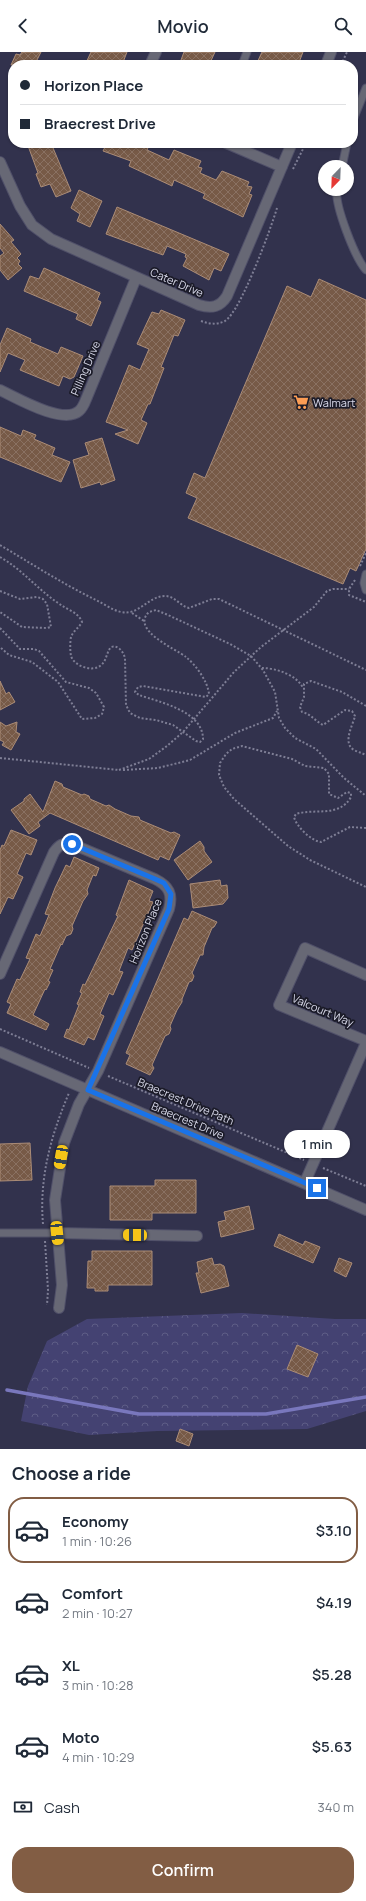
<!DOCTYPE html>
<meta charset="utf-8">
<style>
body{margin:0;font-family:Manrope,sans-serif;background:#f2f2f3;color:#1f2937;height:100vh;display:flex;flex-direction:column;font-size:15px;white-space:nowrap}
*{box-sizing:border-box;margin:0}
p{font-size:13px;color:#747a83}
.icon{flex:none;width:22px;height:22px;fill:none;stroke:currentColor;stroke-width:2;stroke-linecap:round;stroke-linejoin:round}
.map{position:relative;height:1397px;overflow:hidden}
.sheet{display:flex;flex-direction:column;background:#fff;flex:1}
.sheet>*{flex:none}
.guide{position:absolute;left:8px;top:8px;width:350px;height:88px;border-radius:16px;box-shadow:0 1px 3px #0004;display:grid;align-content:center;height:88px;padding:0 12px;background:#fff}
.needle{width:26px;rotate:203deg}
.tools{position:absolute;left:318px;top:108px;display:grid;gap:8px}
.tools a{display:grid;place-items:center;width:36px;height:36px;border-radius:50%;background:#fff;box-shadow:0 1px 3px #0004;font-size:20px}
.end{position:absolute;width:18px;height:18px;margin:-9px;border:5px solid #1a73e8;background:#fff;box-shadow:0 0 0 2px #fff}
.from{border-radius:50%}
.bubble{position:absolute;height:28px;border-radius:14px;background:#fff;box-shadow:0 1px 3px #0004;font-size:13px;font-weight:600;line-height:28px;text-align:center}
.car{position:absolute;width:12px;height:24px;margin:-12px -6px;border-radius:5px;box-shadow:0 0 3px 1px #0007;background:linear-gradient(#f5c518 24%,#345 0 40%,#f5c518 0 76%,#345 0 86%,#f5c518 0)}
.guide b{display:flex;align-items:center;gap:14px;height:38px;font-size:15px}
.guide b+b{border-top:1px solid #e0e1e3}
.guide i{width:10px;height:10px;background:#1f2937}
ul{padding:0;list-style:none}
li{display:flex;align-items:center;gap:12px;height:66px;margin:0 8px 6px;padding:0 4px;border:2px solid transparent;border-radius:16px}
li div{flex:1}
li b{display:block;font-size:15px}
li em{font-style:normal;font-weight:600}
li.current{border-color:#825d44}
li>.icon{width:36px;height:36px;stroke-width:1.5}
h2{padding:0 12px;font-size:18px;line-height:48px}
.pay{display:flex;align-items:center;gap:10px;height:44px;padding:0 12px;font-size:15px}
.pay p{margin-inline-start:auto}
.cta{display:flex;gap:8px;margin-top:auto;padding:8px 12px}
.cta a{flex:1;height:46px;border-radius:16px;background:#825d44;color:#fff;font-size:16px;font-weight:600;line-height:46px;text-align:center}
header{display:flex;justify-content:space-between;align-items:center;height:52px;padding:0 12px;background:#fff;font-size:18px;font-weight:600}
.map>svg:first-child{display:block}
.forest{fill:url(#forest-crowns)}
.lines{fill:none;stroke-linecap:round;stroke-linejoin:round}
.stream{stroke:#7977bd;stroke-width:3.5}
.building{fill:url(#building-cross-hatch);stroke:#ab8c77}
.service-casing{stroke:#505069;stroke-width:9}
.minor-casing{stroke:#505069;stroke-width:12}
.tertiary-casing{stroke:#505069;stroke-width:12}
.path{stroke:#7e7e95;stroke-width:2;stroke-dasharray:2 2;stroke-linecap:butt}
.service{stroke:#676875;stroke-width:7}
.minor{stroke:#676875;stroke-width:10}
.tertiary{stroke:#676875;stroke-width:10}
.route{stroke:#1a73e8;stroke-width:5}
.labels{text-anchor:middle;dominant-baseline:central;stroke-width:3.5;stroke-linejoin:round;paint-order:stroke}
.street-label{font-size:11px;fill:#d9daeb;stroke:#1b1b28}
.poi-label{font-size:11px;fill:#d9daeb;stroke:#1b1b28;text-anchor:start}
</style>
<header><svg class="icon" aria-label="back" viewBox="0 0 24 24"><path d="M15 5l-7 7 7 7"/></svg>Movio<svg class="icon" aria-label="search" viewBox="0 0 24 24"><circle cx="10" cy="10" r="6"/><path d="M15 15l6 6"/></svg></header>
<div class="map">
<svg width="366" height="1397" viewBox="0 0 366 1397">
<defs>
<pattern id="forest-crowns" width="20" height="18" patternUnits="userSpaceOnUse"><rect width="20" height="18" fill="#444272"/><path d="M2 6a3 3 0 1 1 6 0M12 15a3 3 0 1 1 6 0" fill="none" stroke="#5e5d86"/></pattern>
<pattern id="building-cross-hatch" width="8" height="8" patternUnits="userSpaceOnUse"><rect width="8" height="8" fill="#775a47"/><path d="M0 0l8 8M0 8l8-8" fill="none" stroke="#8a7162"/></pattern>
</defs>
<rect width="100%" height="100%" fill="#32324d"/>
<!-- forest -->
<path class="forest" d="M242,1261l93,6h31v92l-59,18 -150,2 -68,4 -68,-14 7,-35 19,-45 40,-22z"/>
<g class="lines">
<!-- stream -->
<path class="stream" d="M7,1338l132,24h127l100,-17"/>
</g>
<!-- building -->
<path class="building" d="M22,0h19l-5,10 7,3h-32l5,-11 4,1z
M91,0h36l-5,13h-37z
M184,0h31l-6,13h-23l1,-2 -6,-3z
M262,0h41l-5,13h-42z
M27,91h24l20,48 -15,6 -6,-13 -9,3 -5,-13 2,-1z
M107,91h43l-3,7 22,10 5,-10 27,11 -3,6 4,1 -2,5 16,7 6,-9 27,11 -2,4 5,1 -3,7 3,1 -9,22 -40,-19 2,-4 -31,-14 -2,6 -43,-20 2,-5 -28,-10z
M79,138l23,11 -12,26 -13,-6 3,-7 -9,-6z
M117,155l112,47 -8,17 -7,-3 -5,12 -26,-14 4,-8 -2,-1 1,-3 -19,-8 -4,9 -57,-21z
M0,172l14,16 -3,2 10,12 -4,4 3,3 -2,3 4,4 -14,12 -8,-10v-14l4,-3 -4,-5z
M44,216l56,25 -3,7 4,2 -10,24 -15,-7 2,-5 -54,-23 6,-15 9,3z
M319,227l47,21v249l-10,22 -6,-3 -7,16 -155,-66 9,-20 -11,-5 8,-20 11,5 82,-192 24,11z
M161,258l24,10 -7,16 -4,-1 -13,32 3,1 -14,36h-2l-7,16 6,3 -9,21 -23,-10 13,-4 -22,-8 23,-57 11,5 9,-21 -12,-5 15,-32 7,2z
M7,276l24,11 -1,3 28,12 3,-7 22,9 -9,21 -4,2 -7,-3 -4,10 -39,-16 5,-10 -17,-7 -8,19v-27z
M0,375l21,9 2,-6 13,5 -2,4 21,9 -3,7 18,7 -9,20 -61,-25z
M102,386l13,42 -14,5 -1,-3 -19,6 -8,-28 16,-5 -4,-12z
M0,629l6,13 3,-2 6,10 -15,8z
M0,670l6,4 11,-4 -1,10 4,2 -9,16 -9,-5 2,-3 -4,-2z
M55,729l7,3 1,3 19,8 2,-1 5,2 1,3 16,7 3,-1 6,4 16,7 8,1 1,3 31,13 3,-1 6,3 -11,25 -9,-4 -2,4 -108,-47 -12,9 2,4 -11,8 -18,-24 13,-9v-2l6,-5 13,18z
M11,778l26,10 -6,15 -5,-2 -9,21 6,3 -10,22 -5,-2 -8,17v-64l2,-5 2,1z
M200,789l4,6v4l8,11 -24,18 -14,-20z
M74,805l25,11 -3,8 -3,-1 -6,15 1,4 -5,7 -11,25 1,3 -2,5 -5,2 -4,9 -1,-1 -11,25 3,1 -5,11 2,1 -4,8 -1,-1 -12,26 16,9 -3,6 -39,-17 4,-9 -4,-2 10,-23 3,1 10,-21 -4,-1 10,-24 4,2 9,-21 -4,-1 10,-26 11,-23 4,2z
M129,828l24,11 -4,10 4,1 -21,48 -4,-2 -9,23 4,1 -10,23 -4,-2 -9,21 4,2 -10,24 -6,-3 -4,8 -20,-8 3,-8 2,1 10,-25 -2,-1 5,-11 -2,-1 3,-8 2,1 33,-69 -2,-1z
M220,828l1,6 6,-1 1,13 -5,6 -30,4 -3,-24z
M192,859l25,11 -3,5 -2,1 -8,19 -1,8h-3l-8,18 2,3 -2,5 -3,1 -7,17v3l-5,8 -7,16 1,3 -2,5 -4,2 -13,29 2,3 -4,7 -24,-11 4,-9 -4,-2 58,-135 4,2z
M30,1091l2,37 -32,1v-37z
M155,1128h41v33h-44v7h-42v-34h45z
M249,1154l5,23 -33,8 -3,-15 8,-2 -2,-8z
M279,1182l24,11 2,-4 15,6 -7,16 -39,-17z
M92,1199h60v34h-44v6h-13v-3h-8l1,-27h4z
M212,1206l2,7 6,-1 4,2 5,20 -28,7 -5,-20h3l-2,-11z
M339,1206l13,5 -6,14 -12,-6z
M297,1293l21,9 -10,23 -21,-8z
M180,1377l13,5 -4,12 -13,-5z"/>
<g class="lines">
<!-- service casing -->
<g class="service-casing">
<path id="service" d="M242,13l5,-13
M353,68l13,-32
M342,115l5,-24
M337,137c-3,15 18,69 29,81
M366,522l-2,9 2,7
M0,1181h57"/>
</g>
<!-- minor casing -->
<g class="minor-casing">
<path id="minor" d="M150,13l6,-13
M326,13l5,-13
M226,91l56,24
M0,110l20,44 12,19 19,14 148,66c13,4 21,2 28,-9l65,-153
M0,338c17,8 63,35 79,21 4,-3 6,-9 8,-14l49,-119
M0,922l54,-122c5,-7 9,-10 18,-8l83,35c14,7 18,15 14,30l-71,162 -19,33 -15,39 -9,57 7,85 -3,23
M366,923l-61,-27 -26,57 87,36
M305,1130l61,-139
M57,1181l140,3"/>
</g>
<!-- tertiary casing -->
<g class="tertiary-casing">
<path id="tertiary" d="M0,1000l366,158"/>
</g>
<!-- path -->
<path class="path" d="M341,13l6,-13
M293,117l13,-26
M201,269c8,3 16,4 24,0 16,-10 46,-93 52,-113
M0,493c32,19 63,39 96,55 8,4 16,10 25,12 18,4 27,-16 44,-16 10,0 15,10 24,12l23,-9h7l147,71
M0,505c23,13 39,34 61,48 7,5 18,8 21,17 -3,6 -9,9 -11,15 -1,5 -1,14 0,19 3,10 21,16 29,10 7,-5 6,-13 11,-19 7,-2 12,4 14,11l1,47 4,8 10,5 16,2 17,5 23,16 4,1 3,-3c0,-28 -44,-37 -64,-44l-4,-3 3,-5 5,-1 63,11 3,-3c-1,-12 -13,-29 -23,-37 -10,-8 -56,-27 -37,-45l7,-2 12,5 62,29 21,12 12,14 12,22 4,26 6,10 10,10 21,11 28,29 22,18
M360,514l6,-13
M355,528l-6,9v6l17,7
M0,539l20,8 17,-2 6,2 4,5 4,23 -4,1 -25,-1 -22,-15
M132,561l12,8
M0,576l20,21h14l5,2 27,31 23,6 7,5 8,14 -2,7 -7,4 -13,1 -24,-37 -26,-20 -23,-7 -9,-8
M262,616c14,0 35,7 41,20
M366,654l-24,-14 -31,-11 -7,3v13l-4,10 2,5c9,2 13,9 21,13l22,-15 7,1 3,5c-2,9 -13,27 -1,34 4,2 8,3 12,5
M0,706l119,12
M119,718l30,-11 18,-13 16,-14 51,-60 27,-25 53,-40 13,-16 6,-2h16
M123,718l35,-2 32,-8 45,-27 38,-15 4,-7
M366,776l-16,-1 -29,15c-10,-1 -25,-16 -27,-25l2,-3c18,-6 43,4 55,-17v-4l-4,-1 -9,6 -9,-4v-20l-5,-6 -19,-2 -13,-7 -50,-13 -10,3 -6,5 -6,9 -1,12 5,12 10,12 54,47 22,14 56,27
M0,977l89,39
M108,1024l196,84
M323,1116l43,18
M43,1172c-4,-46 8,-89 26,-131
M45,1189l3,49 -1,15"/>
<!-- service -->
<use href="#service" class="service"/>
<!-- minor -->
<use href="#minor" class="minor"/>
<!-- tertiary -->
<use href="#tertiary" class="tertiary"/>
</g>
<g class="lines">
<!-- route -->
<path class="route" d="M72,792l83,35 9,4 7,11 -2,15 -81,181 229,98"/>
</g>
<!-- icons -->
<defs>
<g id="supermarket-bare" transform="scale(1.2)"><path d="M-6-5.5h2.5l.6 2H6L4.5 2H-2.5L-4.4-4H-6ZM-1.5 3.2a1.3 1.3 0 1 0 .1 0ZM3 3.2a1.3 1.3 0 1 0 .1 0Z" fill="#fc9d54" stroke="#1b1b28" stroke-width="2.5" paint-order="stroke"/></g>
</defs>
<g fill-rule="evenodd">
<use href="#supermarket-bare" x="301" y="350"/>
</g>
<g class="labels">
<!-- street labels -->
<g class="street-label">
<text transform="translate(177 230) rotate(23)">Cater Drive</text>
<text transform="translate(85 316) rotate(-67)">Pilling Drive</text>
<text transform="translate(145 879) rotate(-68)">Horizon Place</text>
<text transform="translate(323 958) rotate(23)">Valcourt Way</text>
<text transform="translate(186 1049) rotate(23)">Braecrest Drive Path</text>
<text transform="translate(188 1068) rotate(23)">Braecrest Drive</text>
</g>
<!-- poi labels -->
<g class="poi-label">
<text x="313" y="350">Walmart</text>
</g>
</g>
</svg>
<div class="tools">
<a><svg class="needle" viewBox="-14 -14 28 28"><path d="M0-13l5 13h-10z" fill="#e53935"/><path d="M0 13l5-13h-10z" fill="#747a83"/></svg></a>
</div>
<i class="end from" style="left:72px;top:792px"></i>
<i class="end" style="left:317px;top:1136px"></i>
<div class="bubble" style="left:284px;top:1078px;width:66px">1 min</div>
<i class="car" style="left:61px;top:1105px;rotate:190deg"></i>
<i class="car" style="left:57px;top:1181px;rotate:174deg"></i>
<i class="car" style="left:135px;top:1183px;rotate:271deg"></i>
<div class="guide">
<b><i class="from"></i>Horizon Place</b>
<b><i></i>Braecrest Drive</b>
</div>
</div>
<section class="sheet">
<h2>Choose a ride</h2>
<ul>
<li class="current"><svg class="icon" aria-label="car" viewBox="0 0 24 24"><path d="M5 17H2v-5l4-1 3-4h7l3 4 3 1v5h-3M9 17h6M6 11h13"/><circle cx="7" cy="17" r="2"/><circle cx="17" cy="17" r="2"/></svg><div><b>Economy</b><p>1 min · 10:26</p></div><em>$3.10</em></li>
<li><svg class="icon" aria-label="car" viewBox="0 0 24 24"><path d="M5 17H2v-5l4-1 3-4h7l3 4 3 1v5h-3M9 17h6M6 11h13"/><circle cx="7" cy="17" r="2"/><circle cx="17" cy="17" r="2"/></svg><div><b>Comfort</b><p>2 min · 10:27</p></div><em>$4.19</em></li>
<li><svg class="icon" aria-label="car" viewBox="0 0 24 24"><path d="M5 17H2v-5l4-1 3-4h7l3 4 3 1v5h-3M9 17h6M6 11h13"/><circle cx="7" cy="17" r="2"/><circle cx="17" cy="17" r="2"/></svg><div><b>XL</b><p>3 min · 10:28</p></div><em>$5.28</em></li>
<li><svg class="icon" aria-label="car" viewBox="0 0 24 24"><path d="M5 17H2v-5l4-1 3-4h7l3 4 3 1v5h-3M9 17h6M6 11h13"/><circle cx="7" cy="17" r="2"/><circle cx="17" cy="17" r="2"/></svg><div><b>Moto</b><p>4 min · 10:29</p></div><em>$5.63</em></li>
</ul>
<div class="pay"><svg class="icon" aria-label="cash" viewBox="0 0 24 24"><path d="M3 7h18v10H3z"/><circle cx="12" cy="12" r="2"/></svg>Cash<p>340 m</p></div>
<div class="cta"><a>Confirm</a></div>
</section>
